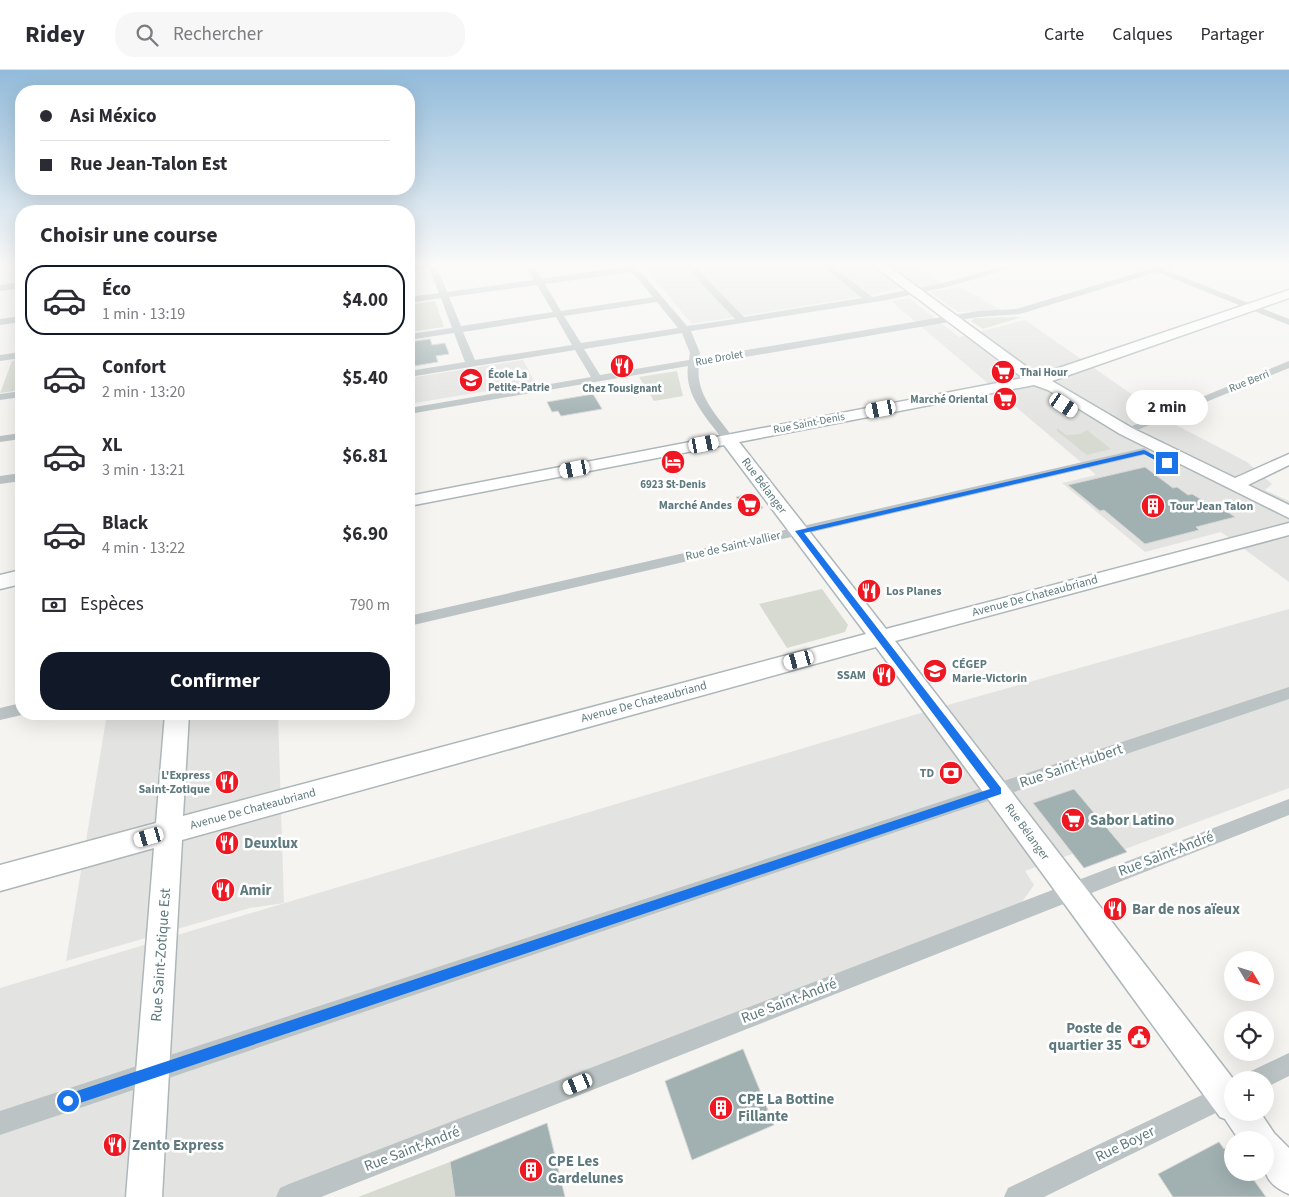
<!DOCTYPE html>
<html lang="fr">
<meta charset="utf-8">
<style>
body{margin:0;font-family:"Source Sans 3",sans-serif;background:#f7f7f7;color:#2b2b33;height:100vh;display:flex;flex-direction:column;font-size:19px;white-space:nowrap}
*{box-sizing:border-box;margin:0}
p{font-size:16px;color:#7c7c81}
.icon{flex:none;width:28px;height:28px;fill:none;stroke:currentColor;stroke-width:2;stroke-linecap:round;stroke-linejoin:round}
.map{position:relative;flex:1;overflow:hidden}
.side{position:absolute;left:15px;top:135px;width:400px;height:515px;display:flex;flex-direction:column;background:#fff;border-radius:20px;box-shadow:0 5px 20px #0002}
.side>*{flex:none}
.top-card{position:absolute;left:15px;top:15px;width:400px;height:110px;border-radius:20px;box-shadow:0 5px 20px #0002;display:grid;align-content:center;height:110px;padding:0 25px;background:#fff}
.needle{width:32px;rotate:128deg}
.controls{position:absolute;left:1224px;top:881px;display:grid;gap:10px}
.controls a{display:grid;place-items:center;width:50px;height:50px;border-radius:50%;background:#fff;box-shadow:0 5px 20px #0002;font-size:25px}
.end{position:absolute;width:22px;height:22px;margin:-11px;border:6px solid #1a73e8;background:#fff;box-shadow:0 0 0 2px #fff}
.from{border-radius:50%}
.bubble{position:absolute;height:35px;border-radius:18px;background:#fff;box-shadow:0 5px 20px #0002;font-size:16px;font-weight:700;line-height:35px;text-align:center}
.car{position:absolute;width:15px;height:30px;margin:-15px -8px;border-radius:6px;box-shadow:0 0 4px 1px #0007;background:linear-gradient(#fff 24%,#345 0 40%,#fff 0 76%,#345 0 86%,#fff 0)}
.top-card b{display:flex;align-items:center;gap:18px;height:48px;font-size:19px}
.top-card b+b{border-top:1px solid #e1e1e2}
.top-card i{width:12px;height:12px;background:#2b2b33}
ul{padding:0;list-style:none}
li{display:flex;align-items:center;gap:15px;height:70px;margin:0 10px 8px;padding:0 15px;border:2px solid transparent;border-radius:20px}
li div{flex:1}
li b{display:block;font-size:19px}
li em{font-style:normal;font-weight:700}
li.on{border-color:#111827}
li>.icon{width:45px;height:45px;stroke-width:1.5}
h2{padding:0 25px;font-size:22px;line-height:60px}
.pay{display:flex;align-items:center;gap:12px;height:55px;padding:0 25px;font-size:19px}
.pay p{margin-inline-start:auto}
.primary-button{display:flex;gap:10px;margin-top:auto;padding:10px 25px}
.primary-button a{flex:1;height:58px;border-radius:20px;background:#111827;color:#fff;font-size:20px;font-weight:700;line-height:58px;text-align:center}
header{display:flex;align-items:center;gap:30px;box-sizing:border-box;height:70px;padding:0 25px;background:#fff;border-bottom:1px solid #e1e1e2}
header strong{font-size:24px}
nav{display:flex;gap:28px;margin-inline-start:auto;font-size:18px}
.search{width:350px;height:45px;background:#f7f7f7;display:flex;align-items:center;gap:12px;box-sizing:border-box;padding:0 18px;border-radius:20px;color:#7c7c81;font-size:19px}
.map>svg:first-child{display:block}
.built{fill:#e3e4e2}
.green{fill:#d6dad0}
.building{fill:#a1b1b2;stroke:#d6d6d4}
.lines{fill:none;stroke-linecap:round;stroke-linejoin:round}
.secondary-casing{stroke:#adb7b9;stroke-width:3}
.street{fill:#bbc3c4;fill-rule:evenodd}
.secondary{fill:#fff;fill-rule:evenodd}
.route{fill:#1a73e8}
.labels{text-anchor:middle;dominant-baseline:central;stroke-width:5;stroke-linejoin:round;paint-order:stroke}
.far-street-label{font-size:11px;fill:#5e7a7e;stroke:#fff}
.far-poi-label{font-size:11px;font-weight:bold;fill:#5e7a7e;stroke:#fff;text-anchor:start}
.street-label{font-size:12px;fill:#5e7a7e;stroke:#fff}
.poi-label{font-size:12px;font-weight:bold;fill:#5e7a7e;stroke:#fff;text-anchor:end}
.near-street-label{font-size:15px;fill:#5e7a7e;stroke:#fff}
.near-poi-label{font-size:15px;font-weight:bold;fill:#5e7a7e;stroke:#fff;text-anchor:start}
</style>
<header>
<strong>Ridey</strong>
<div class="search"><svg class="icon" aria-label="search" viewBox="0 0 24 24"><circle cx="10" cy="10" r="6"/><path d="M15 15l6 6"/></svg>Rechercher</div>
<nav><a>Carte</a><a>Calques</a><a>Partager</a></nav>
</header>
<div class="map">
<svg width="1289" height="1127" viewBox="0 0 1289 1127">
<rect width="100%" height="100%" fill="#f5f4f1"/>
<!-- built -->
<path class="built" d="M642,195h272l30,20 -48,4 -24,6 -180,29z
M958,217l24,11 -2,1 21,11 -43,2 -28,-20z
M909,228l50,39 66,-17 151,105 71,37 25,22 -7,6 24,11v81l-68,-50 -76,20 -83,-69 34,-8 -205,-174z
M523,290l12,23 -126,21v-26z
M1289,539v179l-204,76 -10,-11 -50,18 9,14 -19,27 -726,285h-289v-209l951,-284z
M107,644h171l6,189 -34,5 -184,53z"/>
<!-- green -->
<path class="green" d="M435,231l9,26 -35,5v-27z
M1022,247l-39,12 -12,-8 3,-3z
M21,289v31l-21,3 12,-32z
M677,301l6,25 -29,5 -15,-24z
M1057,358l9,7 14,-1 7,-4 24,19 -24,6 -30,-24z
M822,519l26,36 -3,7 -58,16 -28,-44z
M450,1092l5,35h-97z"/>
<!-- building -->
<path class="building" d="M430,269l2,6 13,-2 4,11 -13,2 2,6 -24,4 -1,-3 -4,1v-22z
M593,324l9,15 -41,7 -3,-5 -6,1 -5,-10z
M1145,397l28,21 4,-1 11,8 4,-1 27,16 4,-1 12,8 -39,10 3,3 -54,14 -41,-34 -4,1 -32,-26z
M752,423l11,15 -16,4 -11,-15z
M1074,719l53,63 -43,16 -51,-65z
M743,979l31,76 -82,35 -27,-79z
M547,1053l18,74h-110l-5,-35z
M1219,1072l5,7 4,-3 4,6v20h16l18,25h-93l-15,-23z"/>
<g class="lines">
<!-- secondary casing -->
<g class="secondary-casing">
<path id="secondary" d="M873,195h14l151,110 251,-85v8l-237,83 80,47 103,50 54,-24v11l-41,20 41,20v13l-169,-84 -72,-44 -14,-5 -295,57 147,187 403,-106v12l-394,106 339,439 -2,32h28l14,21 15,15v46c-30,-13 -24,-27 -24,-54h-26l-14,-21 -5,-2c-115,-156 -228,-315 -344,-470l-694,193 -20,357h-36l28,-349 -154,43v-26l156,-42 9,-109h24l-6,102 683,-182 -142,-189 -315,61v-10l614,-118z
M21,500v14l-21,5v-14z"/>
</g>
<!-- street -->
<path class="street" d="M409,195h27l11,27 87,-12 -9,-15h8l9,14 93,-14 52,61 48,-7 -51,-54h9l51,52 118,-19 -40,-33h9l41,32 71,-14 65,-18h13l-74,22 -60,13 -196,31 9,22 -1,5 279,-47 38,-2 134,-40 3,-4h23l-11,5 124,49v6l-132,-53 -137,42 -42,3 -279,48c-4,30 18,50 35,74l-6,3 -4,-1c-16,-22 -40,-45 -36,-75l-279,48v-6l182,-31 -16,-27 -166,27v-6l56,-9 -11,-29 -45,7v-6l43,-6 -11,-30 -32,5v-6l30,-4 -10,-25 -20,3zM632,202l21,25 -92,14 -16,-27zM537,215l16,27 -92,14 -12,-29zM657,232l21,26 -97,15 -17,-27zM556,247l16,28 -97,15 -12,-28zM682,263l8,20 -1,7 -89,15 -16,-26z
M21,212v6l-21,3v-6z
M21,246v6l-21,3v-6z
M21,282v6l-21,3v-6z
M1289,291v7l-159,65h-8l-2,-2z
M21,321v6l-21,3v-6z
M21,363v6l-21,3v-6z
M1144,378l6,4 -2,2 -739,172v-10z
M21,403v8l-21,3v-8z
M1289,617v12l-1289,436v-24z
M21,633v11h5l-26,6v-12z
M1289,729v16l-968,382h-45l4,-9 9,-4z
M1289,983v23l-24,12v-8h-20l4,-8z
M1227,1013l5,3v19l-188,92h-40l4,-9z"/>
<!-- secondary -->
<use href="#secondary" class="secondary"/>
</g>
<!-- sky -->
<linearGradient id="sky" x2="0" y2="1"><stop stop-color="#92bbda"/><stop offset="0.55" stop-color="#fafaf9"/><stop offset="1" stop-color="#fafaf9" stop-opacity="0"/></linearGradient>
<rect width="1289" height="353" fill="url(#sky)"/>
<!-- route -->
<path class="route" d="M1144,380l26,13 -6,2 -20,-11 -340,79 197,255v6l-933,313 -4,-2 -2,-4 2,-5 4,-2 922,-305 -195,-258z"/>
<!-- icons -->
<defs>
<g id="restaurant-disc" transform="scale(1.25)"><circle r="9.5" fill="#ef1722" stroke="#fff"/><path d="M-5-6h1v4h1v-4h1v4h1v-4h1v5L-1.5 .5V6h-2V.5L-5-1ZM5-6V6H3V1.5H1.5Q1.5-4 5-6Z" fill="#fff"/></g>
<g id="supermarket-disc" transform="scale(1.25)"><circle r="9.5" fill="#ef1722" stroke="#fff"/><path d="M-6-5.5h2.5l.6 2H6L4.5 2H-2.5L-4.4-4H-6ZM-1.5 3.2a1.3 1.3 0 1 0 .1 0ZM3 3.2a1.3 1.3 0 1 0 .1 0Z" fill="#fff"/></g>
<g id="school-disc" transform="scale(1.25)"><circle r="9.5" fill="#ef1722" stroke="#fff"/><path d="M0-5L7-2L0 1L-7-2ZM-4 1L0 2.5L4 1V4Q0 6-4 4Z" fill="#fff"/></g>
<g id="hotel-disc" transform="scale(1.25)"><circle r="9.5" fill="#ef1722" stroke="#fff"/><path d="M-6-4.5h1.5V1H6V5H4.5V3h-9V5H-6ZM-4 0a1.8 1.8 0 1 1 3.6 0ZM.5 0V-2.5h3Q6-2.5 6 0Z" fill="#fff"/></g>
<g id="building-disc" transform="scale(1.25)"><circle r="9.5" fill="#ef1722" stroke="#fff"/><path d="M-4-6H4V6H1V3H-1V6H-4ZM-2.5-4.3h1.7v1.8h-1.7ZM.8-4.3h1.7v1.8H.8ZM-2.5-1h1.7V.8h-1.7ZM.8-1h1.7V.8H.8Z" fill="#fff"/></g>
<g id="bank-disc" transform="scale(1.25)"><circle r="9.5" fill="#ef1722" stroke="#fff"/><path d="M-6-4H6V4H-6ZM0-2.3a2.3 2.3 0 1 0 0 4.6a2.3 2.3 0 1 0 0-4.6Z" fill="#fff"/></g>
<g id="civic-disc" transform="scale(1.25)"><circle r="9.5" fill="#ef1722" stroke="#fff"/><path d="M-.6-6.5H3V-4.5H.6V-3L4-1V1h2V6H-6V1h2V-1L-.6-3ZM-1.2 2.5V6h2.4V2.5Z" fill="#fff"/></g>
</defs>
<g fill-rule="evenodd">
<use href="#restaurant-disc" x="622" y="296"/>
<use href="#supermarket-disc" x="1003" y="302"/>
<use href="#school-disc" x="471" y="310"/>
<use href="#supermarket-disc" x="1005" y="329"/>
<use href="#hotel-disc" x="673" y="392"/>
<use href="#supermarket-disc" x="749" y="435"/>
<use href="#building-disc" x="1153" y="436"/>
<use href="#restaurant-disc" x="869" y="521"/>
<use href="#school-disc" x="935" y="601"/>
<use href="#restaurant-disc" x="884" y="605"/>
<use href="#bank-disc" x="951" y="703"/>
<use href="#restaurant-disc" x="227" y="712"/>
<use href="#supermarket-disc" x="1073" y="750"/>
<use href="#restaurant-disc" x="227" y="773"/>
<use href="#restaurant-disc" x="223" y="820"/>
<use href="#restaurant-disc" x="1115" y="839"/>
<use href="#civic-disc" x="1139" y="967"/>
<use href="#building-disc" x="721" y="1038"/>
<use href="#restaurant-disc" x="115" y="1075"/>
<use href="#building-disc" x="531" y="1100"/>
</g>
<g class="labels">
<!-- far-street labels -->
<g class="far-street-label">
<text transform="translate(719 288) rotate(-10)">Rue Drolet</text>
<text transform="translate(1249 311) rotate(-22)">Rue Berri</text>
<text transform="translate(809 353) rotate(-11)">Rue Saint-Denis</text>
</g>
<!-- far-poi labels -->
<g class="far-poi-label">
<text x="1020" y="302">Thai Hour</text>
<text x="488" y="304">École La<tspan x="488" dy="13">Petite-Patrie</tspan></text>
<text x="622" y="318" text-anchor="middle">Chez Tousignant</text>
<text x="988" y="329" text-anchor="end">Marché Oriental</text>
<text x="673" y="414" text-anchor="middle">6923 St-Denis</text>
</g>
<!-- street labels -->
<g class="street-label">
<text transform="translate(764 416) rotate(53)">Rue Bélanger</text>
<text transform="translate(733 476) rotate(-13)">Rue de Saint-Vallier</text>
<text transform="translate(1035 526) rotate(-15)">Avenue De Chateaubriand</text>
<text transform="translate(644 632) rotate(-15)">Avenue De Chateaubriand</text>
<text transform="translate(253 739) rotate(-15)">Avenue De Chateaubriand</text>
<text transform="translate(1027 762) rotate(54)">Rue Bélanger</text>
</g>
<!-- poi labels -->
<g class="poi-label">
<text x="732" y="435">Marché Andes</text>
<text x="1170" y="436" text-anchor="start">Tour Jean Talon</text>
<text x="886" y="521" text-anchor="start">Los Planes</text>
<text x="952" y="594" text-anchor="start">CÉGEP<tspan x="952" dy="14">Marie-Victorin</tspan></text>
<text x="866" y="605">SSAM</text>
<text x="934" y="703">TD</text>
<text x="210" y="705">L'Express<tspan x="210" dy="14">Saint-Zotique</tspan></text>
</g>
<!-- near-street labels -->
<g class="near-street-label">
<text transform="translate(1071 696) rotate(-19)">Rue Saint-Hubert</text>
<text transform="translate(1166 784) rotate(-21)">Rue Saint-André</text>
<text transform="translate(161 885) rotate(-86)">Rue Saint-Zotique Est</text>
<text transform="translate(789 931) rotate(-21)">Rue Saint-André</text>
<text transform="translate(1125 1074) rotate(-26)">Rue Boyer</text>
<text transform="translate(412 1079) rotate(-21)">Rue Saint-André</text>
</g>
<!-- near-poi labels -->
<g class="near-poi-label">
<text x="1090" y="750">Sabor Latino</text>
<text x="244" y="773">Deuxlux</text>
<text x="240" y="820">Amir</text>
<text x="1132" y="839">Bar de nos aïeux</text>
<text x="1122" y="958" text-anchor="end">Poste de<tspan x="1122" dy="17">quartier 35</tspan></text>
<text x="738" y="1029">CPE La Bottine<tspan x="738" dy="17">Fillante</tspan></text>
<text x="132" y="1075">Zento Express</text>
<text x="548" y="1091">CPE Les<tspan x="548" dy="17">Gardelunes</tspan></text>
</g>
</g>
</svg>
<div class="controls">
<a><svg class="needle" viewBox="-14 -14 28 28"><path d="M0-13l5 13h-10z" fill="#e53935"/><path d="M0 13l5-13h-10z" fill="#7c7c81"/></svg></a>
<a><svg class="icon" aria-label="locate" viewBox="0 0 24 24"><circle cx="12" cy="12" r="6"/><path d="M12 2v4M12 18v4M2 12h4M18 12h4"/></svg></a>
<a>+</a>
<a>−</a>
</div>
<i class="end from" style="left:68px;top:1031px"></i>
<i class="end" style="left:1167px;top:393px"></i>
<div class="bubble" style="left:1126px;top:320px;width:82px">2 min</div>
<i class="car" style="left:1064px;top:335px;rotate:124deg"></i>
<i class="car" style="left:881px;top:339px;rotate:259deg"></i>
<i class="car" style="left:704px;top:374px;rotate:79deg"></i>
<i class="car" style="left:575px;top:399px;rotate:259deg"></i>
<i class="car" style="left:799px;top:590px;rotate:255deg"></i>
<i class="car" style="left:149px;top:767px;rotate:254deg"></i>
<i class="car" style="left:578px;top:1014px;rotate:248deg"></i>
<div class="top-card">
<b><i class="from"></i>Asi México</b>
<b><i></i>Rue Jean-Talon Est</b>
</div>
<section class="side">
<h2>Choisir une course</h2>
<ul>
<li class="on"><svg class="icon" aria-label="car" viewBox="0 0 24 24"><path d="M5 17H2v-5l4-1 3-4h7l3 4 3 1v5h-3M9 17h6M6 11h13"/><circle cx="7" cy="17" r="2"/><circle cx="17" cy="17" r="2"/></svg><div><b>Éco</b><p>1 min · 13:19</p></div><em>$4.00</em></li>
<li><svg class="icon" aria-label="car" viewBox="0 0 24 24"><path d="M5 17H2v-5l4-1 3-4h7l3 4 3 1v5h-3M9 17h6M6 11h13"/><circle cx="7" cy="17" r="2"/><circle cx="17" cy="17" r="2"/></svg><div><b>Confort</b><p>2 min · 13:20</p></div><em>$5.40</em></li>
<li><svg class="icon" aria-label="car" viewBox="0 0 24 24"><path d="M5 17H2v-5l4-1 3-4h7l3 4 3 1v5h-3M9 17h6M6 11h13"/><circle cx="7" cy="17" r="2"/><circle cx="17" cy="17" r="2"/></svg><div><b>XL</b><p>3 min · 13:21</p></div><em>$6.81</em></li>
<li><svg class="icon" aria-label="car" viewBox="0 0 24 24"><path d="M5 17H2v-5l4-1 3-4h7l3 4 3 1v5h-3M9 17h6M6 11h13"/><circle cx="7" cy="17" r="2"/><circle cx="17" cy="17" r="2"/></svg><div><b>Black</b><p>4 min · 13:22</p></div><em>$6.90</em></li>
</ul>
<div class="pay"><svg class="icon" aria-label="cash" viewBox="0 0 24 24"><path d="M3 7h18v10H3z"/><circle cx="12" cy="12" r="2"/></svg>Espèces<p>790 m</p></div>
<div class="primary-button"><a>Confirmer</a></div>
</section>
</div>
